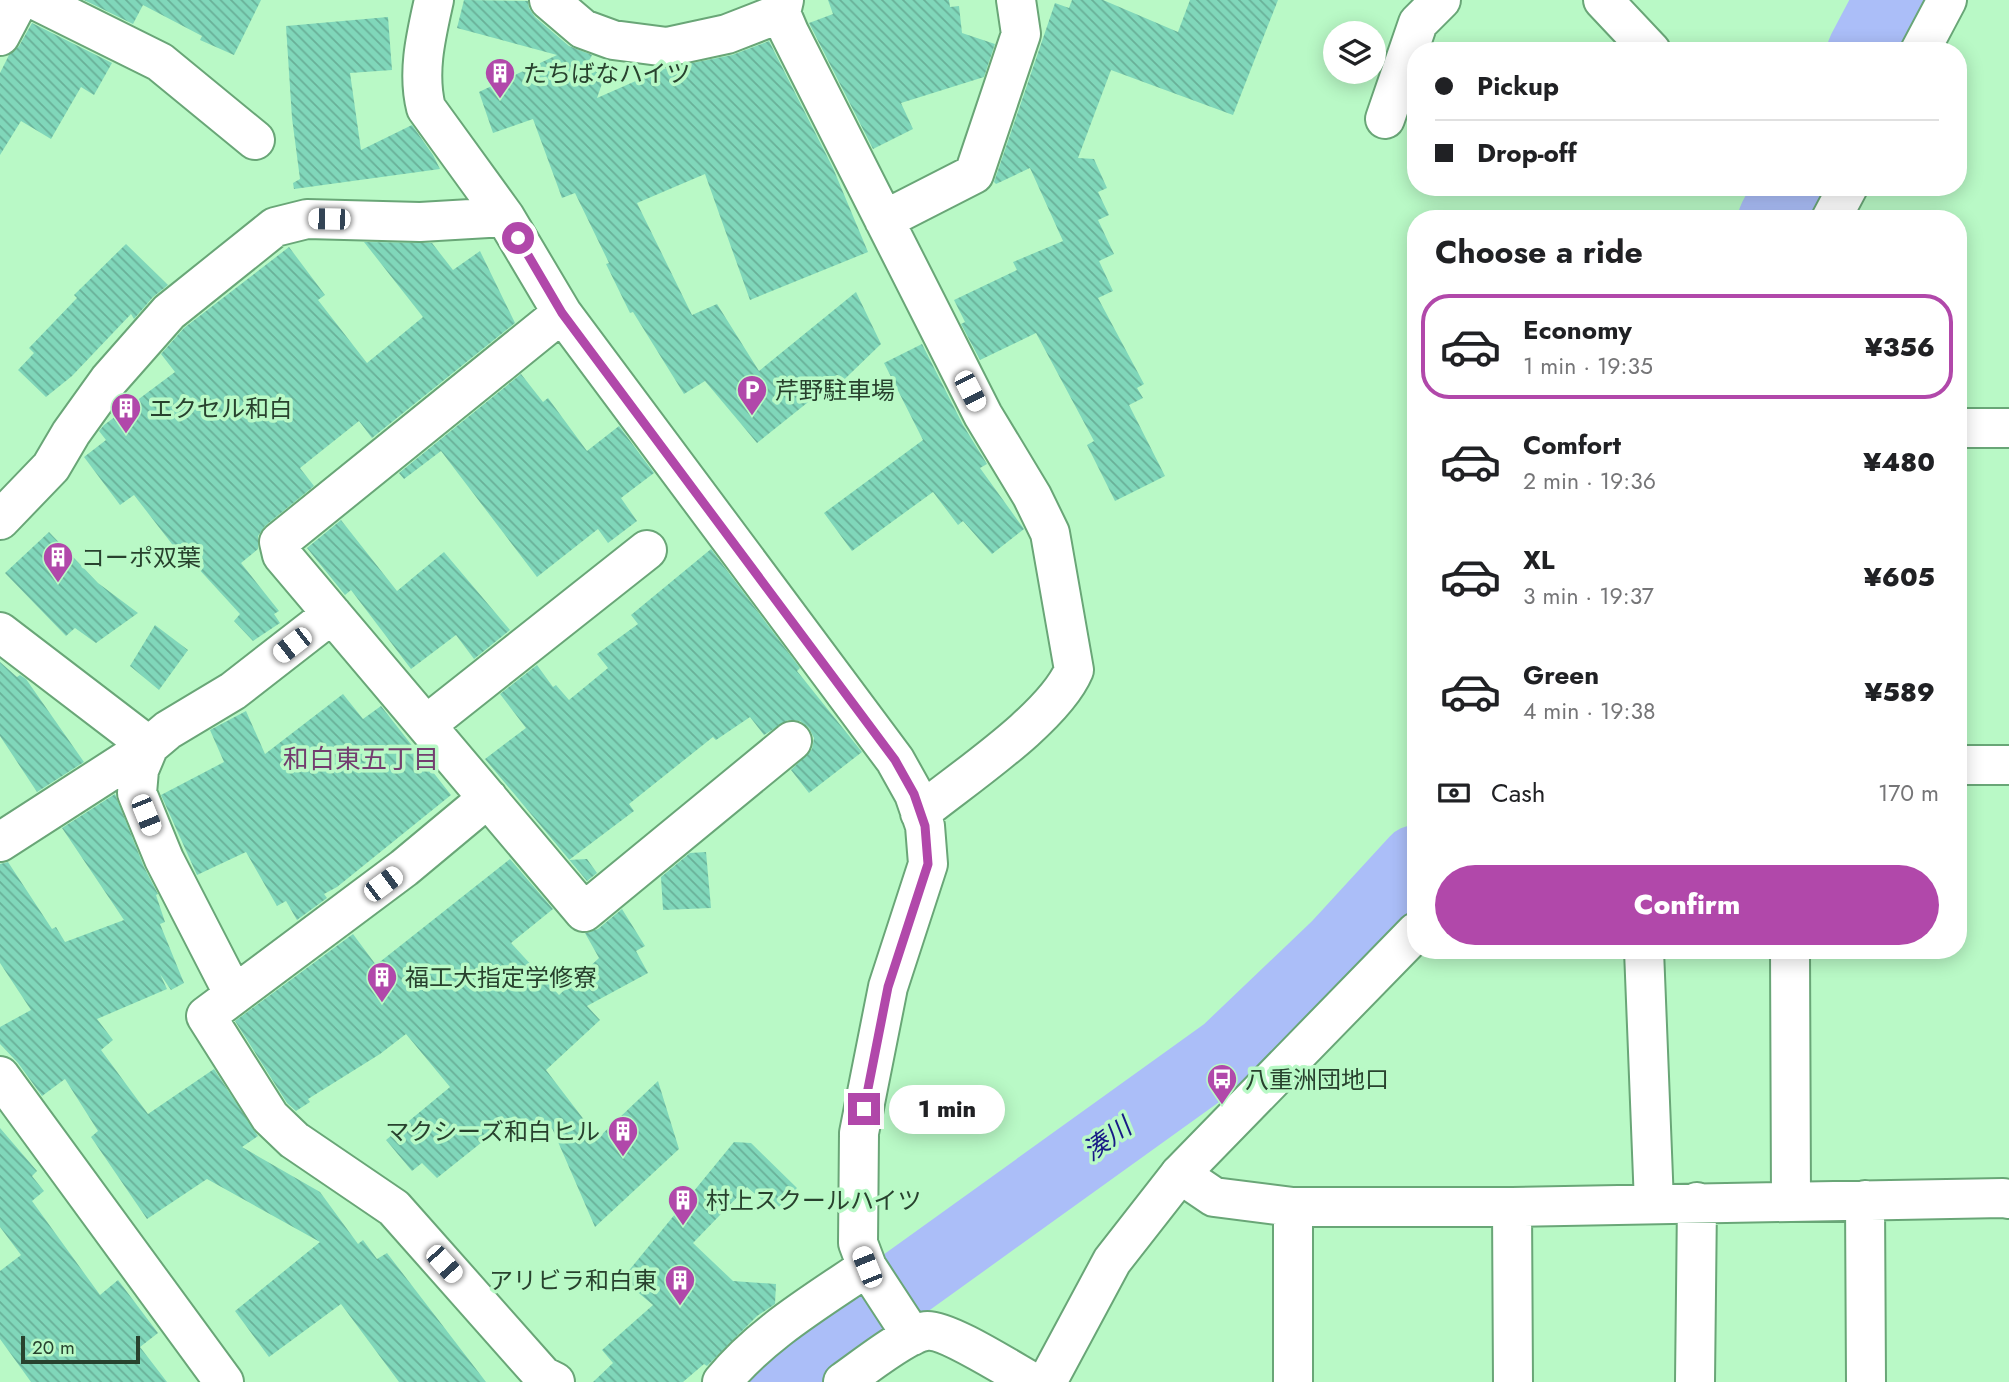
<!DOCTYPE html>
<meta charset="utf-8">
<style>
body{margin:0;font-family:Jost,"Noto Sans JP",sans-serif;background:#f2f2f2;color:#202124;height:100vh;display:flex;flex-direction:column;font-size:26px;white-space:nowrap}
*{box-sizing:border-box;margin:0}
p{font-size:23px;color:#757577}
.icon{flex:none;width:38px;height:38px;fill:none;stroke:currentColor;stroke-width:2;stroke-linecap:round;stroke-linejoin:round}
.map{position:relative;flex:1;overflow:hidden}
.panel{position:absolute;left:1407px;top:210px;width:560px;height:749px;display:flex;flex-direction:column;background:#fff;border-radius:28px;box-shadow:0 4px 18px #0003}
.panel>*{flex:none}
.top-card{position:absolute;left:1407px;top:42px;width:560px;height:154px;border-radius:28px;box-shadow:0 4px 18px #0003;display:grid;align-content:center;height:154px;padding:0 28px;background:#fff}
.fabs{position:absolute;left:1323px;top:21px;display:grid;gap:14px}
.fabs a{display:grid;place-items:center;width:63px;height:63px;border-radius:50%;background:#fff;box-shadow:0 4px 18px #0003;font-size:35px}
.scale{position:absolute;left:21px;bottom:18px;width:119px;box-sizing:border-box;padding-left:7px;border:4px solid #28422e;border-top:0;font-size:19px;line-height:24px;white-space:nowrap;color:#28422e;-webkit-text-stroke:5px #b9f9c6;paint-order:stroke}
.end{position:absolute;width:32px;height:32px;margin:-16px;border:9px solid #b148aa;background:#fff;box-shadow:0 0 0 4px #fff}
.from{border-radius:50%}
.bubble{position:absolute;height:49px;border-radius:24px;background:#fff;box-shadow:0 4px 18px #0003;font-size:23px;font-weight:800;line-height:49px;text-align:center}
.car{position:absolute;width:21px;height:42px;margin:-21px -10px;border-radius:9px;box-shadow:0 0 5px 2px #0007;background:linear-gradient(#fff 24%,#345 0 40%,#fff 0 76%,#345 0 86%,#fff 0)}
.top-card b{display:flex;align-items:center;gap:24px;height:66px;font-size:26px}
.top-card b+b{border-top:2px solid #e0e0e0}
.top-card i{width:18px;height:18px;background:#202124}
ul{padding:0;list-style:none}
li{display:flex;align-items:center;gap:21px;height:105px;margin:0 14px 10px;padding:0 14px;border:4px solid transparent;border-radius:28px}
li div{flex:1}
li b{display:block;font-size:26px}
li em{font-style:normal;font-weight:800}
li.active{border-color:#b148aa}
li>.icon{width:63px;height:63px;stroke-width:1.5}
h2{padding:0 28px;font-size:32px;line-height:84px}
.pay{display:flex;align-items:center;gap:18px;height:77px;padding:0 28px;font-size:26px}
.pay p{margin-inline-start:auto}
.button{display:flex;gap:14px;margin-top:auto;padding:14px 28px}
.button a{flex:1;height:80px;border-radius:42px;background:#b148aa;color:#fff;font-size:28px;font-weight:800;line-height:80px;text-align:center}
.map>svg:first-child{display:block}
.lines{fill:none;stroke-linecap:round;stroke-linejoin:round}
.river{stroke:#abbef8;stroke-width:72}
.building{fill:url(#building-back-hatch)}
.minor-casing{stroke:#69a677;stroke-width:42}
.tertiary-casing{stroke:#69a677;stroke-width:42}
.minor{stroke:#fff;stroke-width:38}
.tertiary{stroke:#fff;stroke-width:38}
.route{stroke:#b148aa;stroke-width:9}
.labels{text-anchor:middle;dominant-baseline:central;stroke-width:7;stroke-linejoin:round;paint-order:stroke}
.poi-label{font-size:24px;fill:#28422e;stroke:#b9f9c6;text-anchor:start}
.neighbourhood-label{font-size:26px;fill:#733e6f;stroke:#b9f9c6}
.water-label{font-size:26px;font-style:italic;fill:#171985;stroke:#b9f9c6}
</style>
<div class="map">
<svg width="2009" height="1382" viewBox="0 0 2009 1382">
<defs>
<pattern id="building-back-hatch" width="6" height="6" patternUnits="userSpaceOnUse" patternTransform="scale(1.75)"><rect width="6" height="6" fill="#80d7ba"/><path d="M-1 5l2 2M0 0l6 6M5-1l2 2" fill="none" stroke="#69b098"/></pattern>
</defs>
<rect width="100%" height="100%" fill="#b9f9c6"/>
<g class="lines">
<!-- river -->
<path class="river" d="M1863,51l27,-51
M1774,219l17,-32
M768,1382l459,-330 110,-105 79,-86"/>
</g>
<!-- building -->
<path class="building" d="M84,0h177l-27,55 -34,-15 2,-4 -59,-31 -10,19z
M464,0l64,1 1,7 6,9 34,29 23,9 -5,10 19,7 -9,26 66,-29 69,-14 37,-14 64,127 35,84 -118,48 -45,-126 -68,29 55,112 25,-11 42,67 97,-79 25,52 -59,57 -5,-6 -60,48 -52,-62 -21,13 -51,-82 -3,1 -24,-49 3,-1 -34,-70 -13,5 -29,-79 -40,14 -14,-41 78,-37 -100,-27z
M828,0h121l1,7 9,-1 3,27 33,11 -11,33 -83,26 12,26 -40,20 -64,-126 24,-9z
M1072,0h31l75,32 12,-32h88l-45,115 -122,-45 -33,88 16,1 13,29 -9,4 11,23 -11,5 16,34 -15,7 14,30 -15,7 46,86 -7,4 6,10 -14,7 36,71 -50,25 -28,-56 7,-4 -58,-108 -56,27 -19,-36 4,-2 -11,-22 63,-30 -4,-8 50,-21 -33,-73 -34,16 -2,-2 61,-179 14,5z
M388,17l4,53 -42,3 11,77 51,-25 21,30 7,14 -146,20 -1,-6 7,-4 -8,-61 -6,-92z
M32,23l80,40 -18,32 -13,-8 -30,52 -30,-18 -21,34v-82l9,-18 10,-9z
M364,242l68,1 21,27 27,-19 35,72 -143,115 -13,-17 -59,47 14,18 -49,40 -7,10v13l-17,14 38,48 -5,3 6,9 -27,18 -19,-20 6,-7 -55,-60 -3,3 -48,-62 -14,10 -36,-48 22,-17 -7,-9 5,-6 71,-53 -14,-18 23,-26 105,-81 36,48 -7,5 49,63 56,-46z
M126,244l42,41 -15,12 -19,22 -3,-5 -59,62 -26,21 -28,-27 16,-17 -5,-5 48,-50 -3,-3z
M922,344l41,81 24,39 -7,4 44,61 -32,25 -29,-33 -5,4 -25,-33 -81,59 -28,-38 99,-73 -39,-77z
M521,374l22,28 5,-4 39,53 32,-25 35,47 -33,25 16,23 -29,22 -10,-14 -61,48 -96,-126 -37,28 -5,-6z
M341,520l56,71 47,-39 66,78 -36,29 -18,-24 -45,34 -60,-79 -6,5 -38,-47z
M49,532l49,51 40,30 -42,30 -21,-15 -9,8 -61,-63z
M711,549l89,119 -3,3 65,81 -53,41 -18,-23 21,-21 2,-11 -5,-10 -9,-7 -12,-1 -24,15 -14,-18 -34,23 -3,-3 -84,67 5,7 -65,49 18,-1 10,14 -10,8 -102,-122 41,-31 -26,-34 37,-29 16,22 3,-2 13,15 39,-32 -11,-14 41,-30 -7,-9z
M155,625l33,25 -29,40 -29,-24z
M0,662l17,15 3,-2 6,4 58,83 -47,30 -37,-56z
M343,694l20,25 18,-13 70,89 -114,92 -13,7 3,4 -30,22 -11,-19 -9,5 -31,-54 -49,23 -36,-80 63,-33 -14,-32 36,-19 19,43z
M115,794l29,73 14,27 -2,1 9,27 -5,2 24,59 -13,7 -11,-16 7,15 -70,30 16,21 -12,10 47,64 66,-45 44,67 -16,11 78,45 38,52 5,-4 14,19 10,-6 99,129h-87l-58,-78 -72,53 -34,-46 85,-69 -113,-63 -60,40 -56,-82 7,-6 -33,-52 -23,17 -24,-33 -18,-19v-17l31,-17 -31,-47v-99l8,-2 44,67 4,-2 9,15 59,-22 -62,-92z
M706,852l5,56 -48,2 -2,-33 29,-24z
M510,859l43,50 -42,34 48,52 40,-37 -14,-25 13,-4 24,-20 23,37 -9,5 12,22 -61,33 13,14 -54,50 52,68 60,-57 21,68 -84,78 -43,-99 -12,9 -14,-19 -15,12 -5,-7 -69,55 -15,-15 -10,8 -26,-31 64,-53 -44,-53 -26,20 -72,45 2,3 -14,9 -9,-8 -52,-82 118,-87 23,31z
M0,1128l37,43 -5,5 12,15 -12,10 68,94 18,-15 40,53 -18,14 27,35h-136l-31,-43v-68l21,-16 -21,-28z
M734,1142l17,1 46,45 -22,23 -28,-24 -54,56 40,38 43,3 -1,20 -18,12 -50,50 -3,-2 -21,18h-90l20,-19 -11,-13 51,-45 -31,-26z"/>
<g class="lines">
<!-- minor casing -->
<g class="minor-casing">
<path id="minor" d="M35,0l125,62 95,78
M434,0c-8,36 -17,72 -8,108l79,109 57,96 333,447 19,34 11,32 3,38 -40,123 -29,146 -1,110 9,24 45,69
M549,0l34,29 30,11 54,7 60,-13 54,-21
M784,0l-3,13 8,19 194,383 49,81 18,37 24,137c-21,49 -111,108 -154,143
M1603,0l48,51
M0,36l19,-36
M1385,119l33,-96 23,-23
M884,220l90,-46 47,-140 -5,-34
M562,313l-283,229 3,13 302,357 208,-171
M1958,428h51
M0,520l51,-53 20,-34 38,-53 60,-68 106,-85 32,-8 113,3 85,-5
M0,632l149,114 -149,96
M426,725l221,-175
M1958,765h51
M488,798l-84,70 -198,148 64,101 24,23 100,68 149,168 12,6
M1644,950l10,253
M1790,950l1,251
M234,995l-70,-136 -27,-66 2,-23 10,-24 19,-16 65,-39 99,-77
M0,1076l224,306
M1180,1174l34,23 79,10h219l491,-9 6,1
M1865,1200l1,182
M1512,1207l1,175
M722,1382c39,-48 95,-81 145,-115
M843,1382c19,-13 62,-48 83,-51 19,-3 86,40 106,51
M1293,1382v-175
M1695,1382l2,-180"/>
</g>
<!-- tertiary casing -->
<g class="tertiary-casing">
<path id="tertiary" d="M1920,51l27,-51
M1831,219l17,-32
M1047,1382l65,-121 68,-87 236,-242"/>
</g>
<!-- minor -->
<use href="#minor" class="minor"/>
<!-- tertiary -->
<use href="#tertiary" class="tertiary"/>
</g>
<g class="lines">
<!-- route -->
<path class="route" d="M518,238l44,75 333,447 19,34 11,32 3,38 -40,123 -24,122"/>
</g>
<!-- icons -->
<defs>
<g id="building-pin" transform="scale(1.575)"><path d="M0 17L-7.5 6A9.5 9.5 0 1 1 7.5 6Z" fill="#b148aa" stroke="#b9f9c6"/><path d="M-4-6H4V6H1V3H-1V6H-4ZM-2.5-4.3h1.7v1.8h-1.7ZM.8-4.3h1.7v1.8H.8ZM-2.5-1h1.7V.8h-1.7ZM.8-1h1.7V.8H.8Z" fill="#fff"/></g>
<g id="parking-pin" transform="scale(1.575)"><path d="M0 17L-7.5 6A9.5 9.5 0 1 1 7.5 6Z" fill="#b148aa" stroke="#b9f9c6"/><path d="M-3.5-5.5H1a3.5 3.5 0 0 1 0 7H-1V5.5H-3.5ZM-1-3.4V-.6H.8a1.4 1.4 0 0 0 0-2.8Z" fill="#fff"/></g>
<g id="bus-pin" transform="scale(1.575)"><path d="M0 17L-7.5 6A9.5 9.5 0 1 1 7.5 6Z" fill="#b148aa" stroke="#b9f9c6"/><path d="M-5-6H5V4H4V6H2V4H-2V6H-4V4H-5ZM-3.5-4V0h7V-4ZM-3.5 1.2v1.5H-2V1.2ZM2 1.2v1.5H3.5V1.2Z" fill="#fff"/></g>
</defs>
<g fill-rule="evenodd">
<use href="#building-pin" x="500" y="73"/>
<use href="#parking-pin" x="752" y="390"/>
<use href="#building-pin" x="126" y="408"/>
<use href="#building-pin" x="58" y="557"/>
<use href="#building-pin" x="382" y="977"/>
<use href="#bus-pin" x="1222" y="1079"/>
<use href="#building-pin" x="623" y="1131"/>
<use href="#building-pin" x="683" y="1200"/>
<use href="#building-pin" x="680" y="1280"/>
</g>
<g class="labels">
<!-- poi labels -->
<g class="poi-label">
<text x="523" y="73">たちばなハイツ</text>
<text x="775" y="390">芹野駐車場</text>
<text x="149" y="408">エクセル和白</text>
<text x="81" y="557">コーポ双葉</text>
<text x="405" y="977">福工大指定学修寮</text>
<text x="1245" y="1079">八重洲団地口</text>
<text x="600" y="1131" text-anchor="end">マクシーズ和白ヒル</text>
<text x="706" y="1200">村上スクールハイツ</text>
<text x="657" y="1280" text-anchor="end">アリビラ和白東</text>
</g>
<!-- neighbourhood labels -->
<g class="neighbourhood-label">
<text x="361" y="759">和白東五丁目</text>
</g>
<!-- water labels -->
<g class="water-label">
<text transform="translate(1107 1139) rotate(-36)">湊川</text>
</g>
</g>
</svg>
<div class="fabs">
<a><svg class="icon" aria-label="layers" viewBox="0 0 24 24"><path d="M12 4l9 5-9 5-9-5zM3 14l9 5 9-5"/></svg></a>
</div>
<div class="scale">20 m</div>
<i class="end from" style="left:518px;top:238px"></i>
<i class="end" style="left:864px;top:1109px"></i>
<div class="bubble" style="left:889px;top:1085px;width:116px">1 min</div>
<i class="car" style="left:329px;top:219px;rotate:271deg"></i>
<i class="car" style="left:970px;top:391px;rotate:153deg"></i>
<i class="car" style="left:292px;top:645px;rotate:232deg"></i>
<i class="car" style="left:146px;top:815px;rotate:158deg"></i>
<i class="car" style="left:383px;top:884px;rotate:53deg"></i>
<i class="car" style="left:444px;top:1264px;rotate:138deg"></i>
<i class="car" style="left:867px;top:1267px;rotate:338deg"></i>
<div class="top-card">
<b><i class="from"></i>Pickup</b>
<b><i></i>Drop-off</b>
</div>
<section class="panel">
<h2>Choose a ride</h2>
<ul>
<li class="active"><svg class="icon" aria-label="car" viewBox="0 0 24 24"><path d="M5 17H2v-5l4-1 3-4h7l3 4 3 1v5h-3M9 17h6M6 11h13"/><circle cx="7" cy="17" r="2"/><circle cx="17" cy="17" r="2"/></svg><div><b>Economy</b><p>1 min · 19:35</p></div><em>¥356</em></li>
<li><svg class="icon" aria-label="car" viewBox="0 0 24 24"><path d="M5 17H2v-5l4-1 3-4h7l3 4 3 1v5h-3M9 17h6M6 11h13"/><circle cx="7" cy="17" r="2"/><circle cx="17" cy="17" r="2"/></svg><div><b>Comfort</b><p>2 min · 19:36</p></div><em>¥480</em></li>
<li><svg class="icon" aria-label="car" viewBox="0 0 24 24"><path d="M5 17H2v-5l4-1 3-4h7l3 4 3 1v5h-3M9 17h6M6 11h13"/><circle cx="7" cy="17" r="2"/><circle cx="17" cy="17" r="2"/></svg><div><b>XL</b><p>3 min · 19:37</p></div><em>¥605</em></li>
<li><svg class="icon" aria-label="car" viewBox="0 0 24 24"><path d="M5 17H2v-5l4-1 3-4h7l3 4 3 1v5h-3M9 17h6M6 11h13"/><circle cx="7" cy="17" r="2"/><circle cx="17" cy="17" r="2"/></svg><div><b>Green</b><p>4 min · 19:38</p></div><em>¥589</em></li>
</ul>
<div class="pay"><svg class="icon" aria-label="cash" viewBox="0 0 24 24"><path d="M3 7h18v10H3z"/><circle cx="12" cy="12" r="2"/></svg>Cash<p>170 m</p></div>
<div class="button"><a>Confirm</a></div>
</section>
</div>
